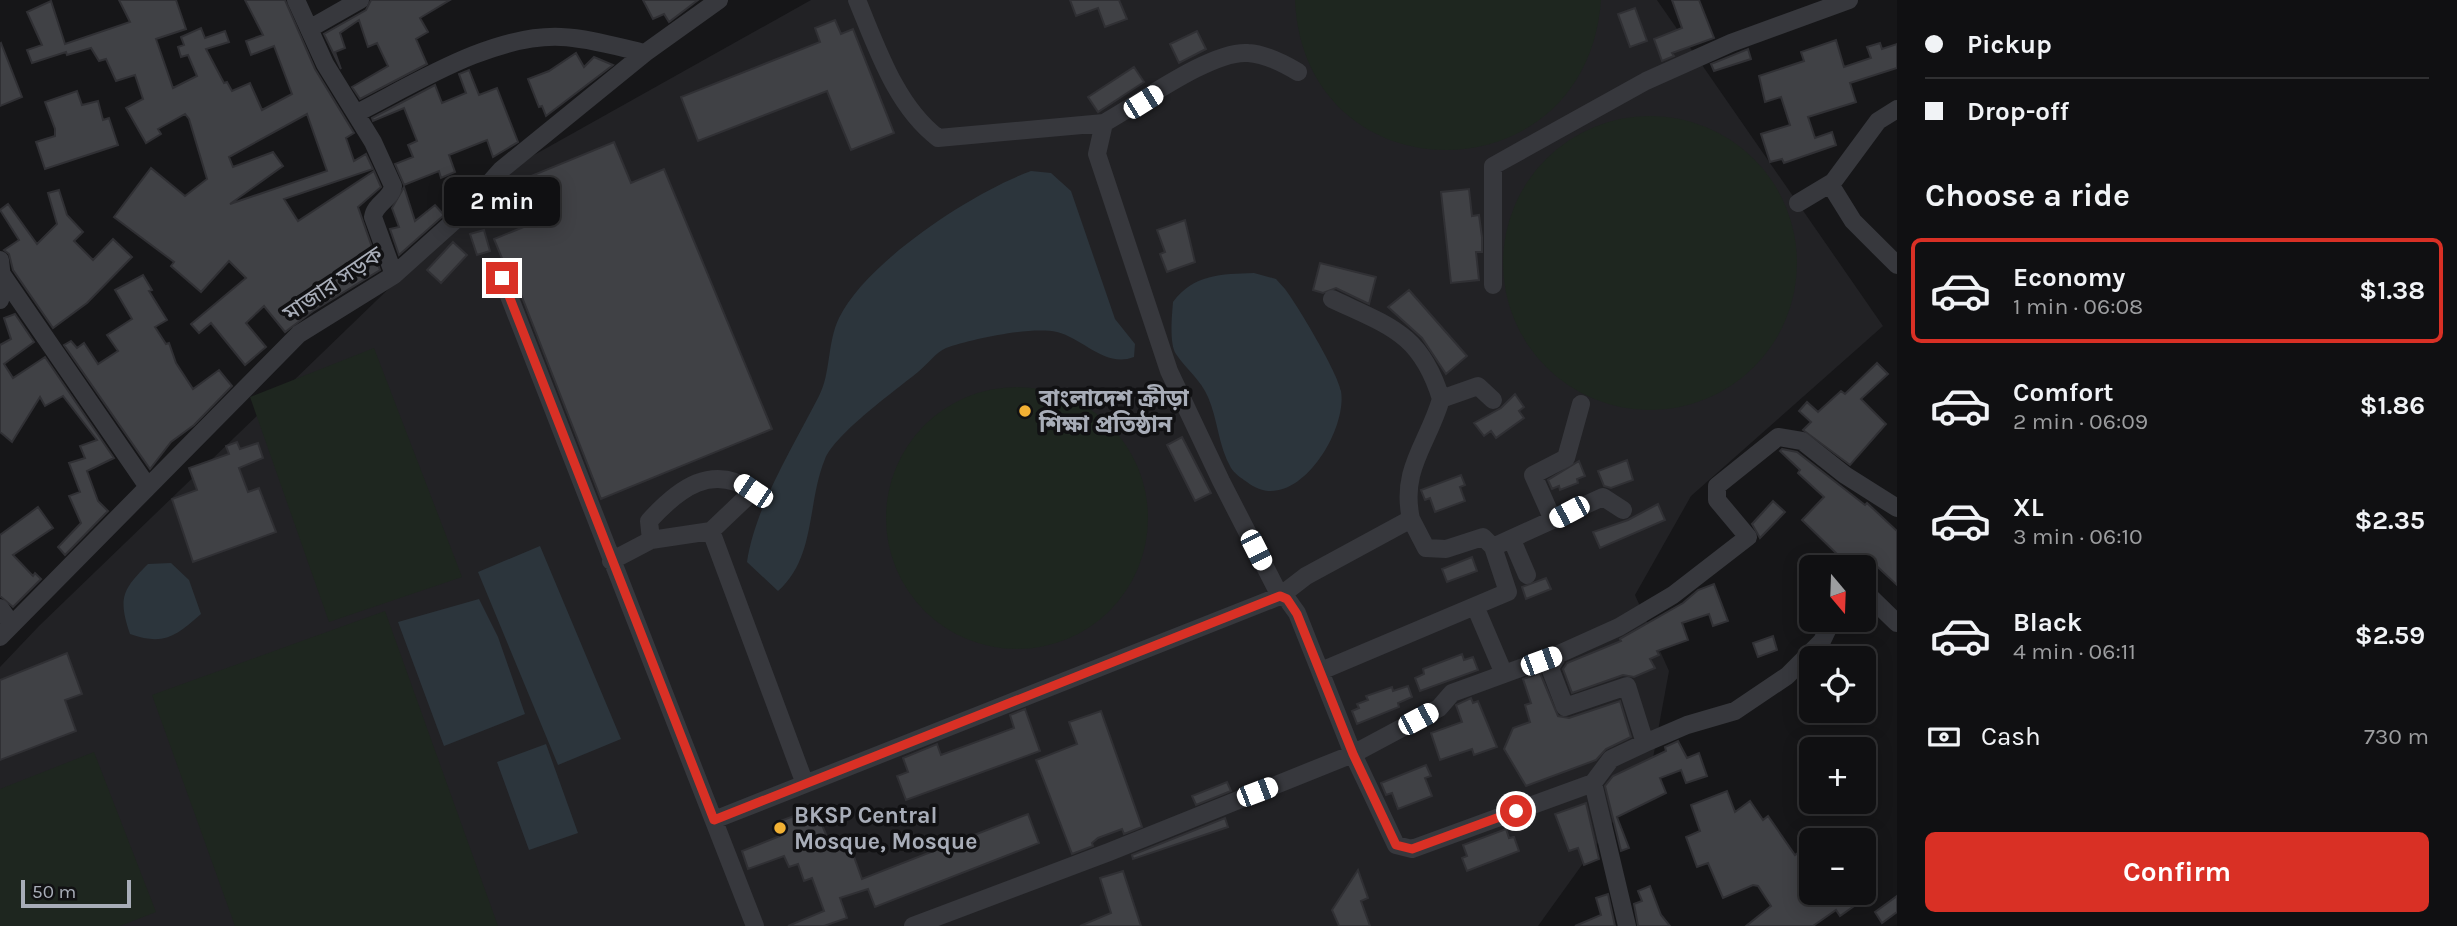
<!DOCTYPE html>
<meta charset="utf-8">
<style>
body{margin:0;font-family:Karla,"Noto Sans Bengali",sans-serif;background:#1e1e20;color:#f1f3f6;height:100vh;display:flex;flex-direction:column;font-size:26px;white-space:nowrap}
*{box-sizing:border-box;margin:0}
p{font-size:23px;color:#9c9d9f}
.icon{flex:none;width:38px;height:38px;fill:none;stroke:currentColor;stroke-width:2;stroke-linecap:round;stroke-linejoin:round}
.map{position:relative;flex:1;overflow:hidden}
.drawer{display:flex;flex-direction:column;background:#101012;width:560px}
.drawer>*{flex:none}
.banner{display:grid;align-content:center;height:154px;padding:0 28px;background:#101012}
.needle{width:46px;rotate:161deg}
.fabs{position:absolute;left:1799px;top:555px;display:grid;gap:14px}
.fabs a{display:grid;place-items:center;width:77px;height:77px;border-radius:10px;background:#101012;box-shadow:0 4px 18px #0003,0 0 0 2px #303032;font-size:35px}
.scale{position:absolute;left:21px;bottom:18px;width:110px;box-sizing:border-box;padding-left:7px;border:4px solid #a8adb8;border-top:0;font-size:19px;line-height:24px;white-space:nowrap;color:#a8adb8;-webkit-text-stroke:5px #111113;paint-order:stroke}
.end{position:absolute;width:32px;height:32px;margin:-16px;border:9px solid #d93025;background:#fff;box-shadow:0 0 0 4px #fff}
.from{border-radius:50%}
.bubble{position:absolute;height:49px;border-radius:10px;background:#101012;box-shadow:0 4px 18px #0003,0 0 0 2px #303032;font-size:23px;font-weight:700;line-height:49px;text-align:center}
.car{position:absolute;width:21px;height:42px;margin:-21px -10px;border-radius:9px;box-shadow:0 0 5px 2px #0007;background:linear-gradient(#fff 24%,#345 0 40%,#fff 0 76%,#345 0 86%,#fff 0)}
.banner b{display:flex;align-items:center;gap:24px;height:66px;font-size:26px}
.banner b+b{border-top:2px solid #303032}
.banner i{width:18px;height:18px;background:#f1f3f6}
ul{padding:0;list-style:none}
li{display:flex;align-items:center;gap:21px;height:105px;margin:0 14px 10px;padding:0 14px;border:4px solid transparent;border-radius:10px}
li div{flex:1}
li b{display:block;font-size:26px}
li em{font-style:normal;font-weight:700}
li.current{border-color:#d93025}
li>.icon{width:63px;height:63px;stroke-width:1.5}
h2{padding:0 28px;font-size:32px;line-height:84px}
.pay{display:flex;align-items:center;gap:18px;height:77px;padding:0 28px;font-size:26px}
.pay p{margin-inline-start:auto}
.action{display:flex;gap:14px;margin-top:auto;padding:14px 28px}
.action a{flex:1;height:80px;border-radius:10px;background:#d93025;color:#fff;font-size:28px;font-weight:700;line-height:80px;text-align:center}
main{display:flex;flex:1;min-height:0}
.map>svg:first-child{display:block}
.built{fill:#222225}
.green{fill:#1e261f}
.water{fill:#2c353c}
.building{fill:#404145;stroke:#303034;stroke-width:2;fill-rule:evenodd}
.lines{fill:none;stroke-linecap:round;stroke-linejoin:round}
.minor{stroke:#37383d;stroke-width:18}
.route{stroke:#d93025;stroke-width:9}
.poi-dot{fill:#f2b134;stroke:#111113;stroke-width:2.5}
.labels{text-anchor:middle;dominant-baseline:central;stroke-width:7;stroke-linejoin:round;paint-order:stroke}
.street-label{font-size:23px;fill:#a8adb8;stroke:#111113}
.poi-label{font-size:23px;font-weight:bold;fill:#a8adb8;stroke:#111113;text-anchor:start}
</style>
<main>
<div class="map">
<svg width="1897" height="926" viewBox="0 0 1897 926">
<rect width="100%" height="100%" fill="#161618"/>
<!-- built -->
<path class="built" d="M811,0h846l226,326 -192,170 -56,99 34,76 -18,98 -113,157h-1538v-259l39,-41 479,-462z"/>
<!-- green -->
<path class="green" d="M1295,0h306c-14,200 -297,200 -306,0z
M1503 263a147 147 0 1 1 294 0a147 147 0 1 1-294 0Z
M374,348l88,229 -133,45 -79,-225z
M886 518a131 131 0 1 1 262 0a131 131 0 1 1-262 0Z
M385,611l113,315h-263l-83,-231z
M94,752l62,160 -36,14h-120v-137z"/>
<!-- water -->
<path class="water" d="M1031,171l20,2 20,18 44,128 20,25 -1,13c-29,11 -50,-18 -77,-25 -26,-6 -86,7 -111,16 -10,4 -19,17 -28,24 -22,18 -82,61 -93,87 -18,43 -9,99 -47,132l-31,-29c8,-55 46,-115 72,-166 12,-23 8,-53 20,-78 28,-57 134,-126 192,-147z
M1254,273l22,6 9,10c13,17 53,84 56,102 7,42 -48,128 -94,91 -6,-4 -13,-9 -16,-14 -13,-23 -13,-48 -23,-71 -7,-17 -22,-28 -32,-43 -7,-11 -4,-38 -3,-52 21,-28 48,-28 81,-29z
M540,546l81,193 -63,26 -80,-193z
M171,563l18,17 12,34c-25,22 -37,32 -71,20 -12,-36 -8,-44 18,-70z
M479,599l19,38 27,77 -81,32 -46,-124z
M546,744l32,89 -49,17 -32,-88z"/>
<!-- building -->
<path class="building" d="M119,0h57l10,29 -30,10 17,49 24,-12 -9,-21 -7,2 -3,-10 6,-2 -3,-8 20,-9 4,10 20,-7 4,11 -23,7 18,34 3,-1 5,9 18,-8 12,27 30,-16 -18,-48 -23,9 -5,-14 17,-6 -18,-35h40l30,69 39,64 -8,5 8,23 12,-7 7,15 -89,30 14,22 76,-50 7,16 -23,20 22,63 -67,41 -28,21 -21,-26 -18,17 20,24 -21,18 -34,-42 -12,10 -8,-9 55,-46 -17,-17 -28,31 -30,-26 3,-4 -60,-45 37,-49 34,28 22,-17 -18,-60 -4,-5 -27,15 3,5 -15,9 -20,-35 17,-9 -8,-24 -19,6 -10,-22 -7,2 -8,-13 -24,7 -1,-3 -34,11 -5,-13 15,-5 -15,-33 24,-11 14,43 65,-22zM307,114l20,57 -97,33 53,-38 -10,-14 -40,15 -4,-10z
M371,0h79l-30,18 8,14 -12,7 11,25 -67,35 -8,-12 36,-21 -11,-23 -9,4 -9,-27 -19,13 5,15 -10,4 6,17 -17,-35 42,-24z
M643,0h55l-29,22 -5,-8 -11,5z
M1070,0h49l8,19 -22,8 -7,-19 -22,8z
M1672,0h27l15,38 -42,15 2,3 -12,5 -8,-22 28,-11z
M1635,8l12,33 -17,6 -12,-33z
M835,20l6,14 12,-5 41,104 -43,17 -24,-59 -129,50 -17,-44 139,-55 -5,-14z
M1197,31l9,18 -27,14 -9,-19z
M1836,40l8,27 27,-9 -4,-11 13,-4 2,6 15,-5v24l-47,15 6,19 -48,15 7,21 17,-6 4,13 -52,18 -2,-4 -12,3 -9,-28 29,-9 -9,-28 -16,5 -6,-26 45,-15 -3,-9z
M1,43l21,54 -22,9v-62z
M1748,49l3,10 -37,12 -3,-7z
M576,53l8,14 10,-10 19,8 -67,51 -4,-10 -3,1 -11,-28 21,-8z
M1134,67l10,15 -46,30 -10,-15z
M469,70l10,25 18,-7 21,54 -25,15 -6,-17 -38,15 6,17 -14,6 -2,-7 -35,14 -9,-21 18,-7 -5,-12 9,-4 -13,-33 -31,13 -1,-3 63,-33 7,18 24,-10 -7,-19z
M77,91l5,14 16,-4 5,19 6,-2 9,27 -73,24 -9,-27 19,-6v-7l-10,-27z
M614,142l17,41 33,-14 108,260 -171,70 -88,-225 -7,-6 -12,-29 42,-17 -17,-41z
M404,187l11,34 20,-16 9,10 -45,40 -9,-26 9,-2 -7,-19z
M1469,189l3,27 7,-1 3,22v15h-6l3,28 -28,3 -10,-91z
M59,190l8,25 16,17 -9,9 19,19 20,-21 19,18 -45,46 -34,25 -40,-58 -4,-16 -5,-4 15,-10 -19,-30 8,-6 29,40 20,-20 -9,-31z
M1185,220l10,42 -28,10 -7,-18 5,-2 -8,-22z
M484,230l6,21 -13,4 -7,-21z
M453,242l14,13 -26,28 -14,-13z
M1320,263l56,14 -7,27 -33,-16 -13,5 -10,-3z
M143,275l9,15 -3,1 18,29 -12,7 11,17 3,-1 7,20 17,26 26,-19 13,16 -38,39 -23,17 -21,27 -86,-124 7,-4 6,7 7,-5 14,21 20,-13 -11,-16 25,-16 -17,-29z
M1409,290l58,66 -21,18 -24,-36 -34,-31z
M15,314l19,28 -30,22 9,14 32,-21 69,101 -27,13 11,30 10,10 -43,44 -7,-8 23,-24 -12,-27 11,-4 -11,-29 16,-5 -5,-12 17,-6 -34,-44 -18,10 -5,-9 -28,45 -12,-10v-87l11,-6 -7,-21z
M1877,363l11,11 -27,25 25,25 -36,41 -47,-35 8,-8 -12,-11 8,-9 11,10 23,-21 4,3z
M1515,394l9,13 -5,4 5,7 -28,20 -5,-7 -7,5 -10,-13 27,-15z
M1182,437l29,56 -16,8 -28,-56z
M237,442l3,7 18,-6 5,15 -24,10 9,24 11,-4 17,44 -83,30 -21,-63 25,-9 -8,-22 40,-14 -3,-8z
M1782,449l15,3 68,53 2,-2 30,28v54l-28,-26 -8,8h-21l-8,-8 5,-5 -35,-34 22,-23 -26,-24 2,-3 -20,-19z
M1627,460l6,20 -22,8 -7,-2 -6,-15z
M1579,461l6,15 -8,3 1,4 -18,7 -1,-4 -7,3 -4,-9z
M1461,475l4,10 -5,2 5,14 -30,11 -5,-14 -5,2 -4,-10z
M1773,501l12,11 -25,26 -8,-14z
M1658,504l7,16 -65,28 -7,-16 35,-12z
M38,507l15,21 -40,27 20,21 2,-3 6,6 -28,28 -13,-11v-61z
M1472,557l5,14 -30,11 -5,-13z
M1546,578l5,11 -25,10 -4,-12z
M1714,584l14,37 -15,5 -4,-12 -27,9 6,17 -31,11 2,4 -9,4 5,9 -21,9 -11,-2 -51,18 -9,-24 4,-6 54,-22 -1,-2 63,-36 15,-13z
M1773,636l4,14 -19,7 -5,-14z
M67,653l15,41 -17,6 11,31 -76,29v-80z
M1462,654l2,6 9,-3 5,13 -58,21 -5,-13 9,-4 -1,-5z
M1540,673l18,43 11,2 51,-17 11,36 -25,12 -10,11 -70,26 -22,-37 9,-21 17,-6 -5,-17 6,-2 -8,-24z
M1408,686l4,11 -14,6 1,4 -42,17 -5,-13 7,-3 -2,-4 11,-4 -2,-4 26,-9 1,4z
M1471,698l2,5 5,-2 19,46 -23,8 -2,-6 -32,11 -9,-27 31,-11 -6,-17z
M1025,709l15,42 -134,49 -9,-24 11,-4 -5,-14 34,-14 4,11 73,-27 -4,-13z
M1101,711l41,116 -18,7 -2,-5 -24,9 -6,5 1,3 -21,8 -36,-94 41,-16 -8,-22z
M1678,741l9,17 12,-5 8,23 -21,7 -5,-13 -21,8 6,15 -49,24 12,31 -8,3 -16,-65 8,-10 53,-25 -1,-4z
M1426,765l5,11 -6,2 7,18 -34,13 -6,-16 -6,2 -5,-12z
M1227,782l4,9 -35,14 -4,-9z
M1727,791l8,21 15,-11 13,19 5,-4 27,39 11,-8 5,7v38h39l7,12 -17,12 -4,-6 -23,16h-67l25,-20 -13,-20 -5,-1 -30,13 -15,-35 -11,4 -11,-30 14,-6 -9,-26z
M1586,803l13,56 -15,6 -6,-17 -9,3 -14,-37z
M815,808l17,41 17,-6 13,36 166,-65 11,29 -164,64 -7,-18 -28,9 7,20 -23,8h-36l36,-15 -12,-33 -8,3 -6,-17 -9,3 -5,-11 -36,13 -6,-18 38,-15 -5,-13z
M1225,818l3,9 -95,32 -1,-4z
M1506,829l3,9 5,-1 5,14 -52,20 -5,-13 5,-2 -4,-11z
M1358,870l10,28 -7,3 9,25h-31l-7,-16z
M1123,871l18,55h-61l31,-13 -11,-35z
M1650,886l11,29 9,11h-32l-4,-22 8,-3 -4,-10z
M1608,894l7,32h-40l26,-11 -5,-17z
M1897,896v16l-15,11 -7,-11z"/>
<g class="lines">
<!-- minor -->
<path class="minor" d="M296,0l29,64 48,78 20,44c-2,14 -18,17 -20,31l21,58
M857,0c20,48 39,106 81,138l166,-15
M309,29l51,-29
M1298,72c-15,-9 -32,-18 -50,-19 -37,-3 -109,51 -144,70l-7,31 72,217 52,110 59,115 26,-20 105,-57c-11,-50 17,-75 30,-120l37,-13 15,14
M357,113c59,-30 136,-79 204,-76 28,1 57,10 84,16
M1830,184l23,37 44,44
M1798,203l35,-21 45,-61 19,-12
M0,260l3,27 -3,13
M1,273l147,214
M502,278l253,648
M1493,285v-119l153,-85 85,-38 118,-43
M1332,299c57,27 89,34 109,100
M1411,519l15,29 20,1 37,-12 10,10 110,-50 20,13
M1553,520l-20,-45 33,-17 15,-54
M651,540l-2,-19c30,-33 63,-58 104,-30l-42,40
M1512,540l15,35
M611,561l40,-21 60,-9 94,253
M1864,591l33,32
M1475,606l29,68
M0,608l12,17
M0,637l299,-303 95,-59 68,-61 39,-44 144,-117 74,-53
M1321,671l187,-79 -15,-45
M1645,743l42,-18 48,-14 52,-35 35,-35 10,-21
M714,820l566,-224 7,3 10,14 56,141 43,91 16,4 181,-66
M913,926l196,-74 244,-98 86,-46 13,-15 107,-39
M1627,926l-34,-143 18,-24 34,-16 -18,-57 -62,21 -15,-39 9,-14 60,-27 54,-32 75,-58 -31,-37v-14l61,-49 24,4 43,34 52,33"/>
</g>
<g class="lines">
<!-- route -->
<path class="route" d="M502,278l212,542 566,-224 7,3 10,15 56,140 43,91 16,4 104,-38"/>
</g>
<!-- markers -->
<g class="poi-dot">
<circle cx="1025" cy="411" r="7"/>
<circle cx="780" cy="828" r="7"/>
</g>
<g class="labels">
<!-- street labels -->
<g class="street-label">
<text transform="translate(333 284) rotate(-34)">মাজার সড়ক</text>
</g>
<!-- poi labels -->
<g class="poi-label">
<text x="1039" y="398">বাংলাদেশ ক্রীড়া<tspan x="1039" dy="26">শিক্ষা প্রতিষ্ঠান</tspan></text>
<text x="794" y="815">BKSP Central<tspan x="794" dy="26">Mosque, Mosque</tspan></text>
</g>
</g>
</svg>
<div class="fabs">
<a><svg class="needle" viewBox="-14 -14 28 28"><path d="M0-13l5 13h-10z" fill="#e53935"/><path d="M0 13l5-13h-10z" fill="#9c9d9f"/></svg></a>
<a><svg class="icon" aria-label="locate" viewBox="0 0 24 24"><circle cx="12" cy="12" r="6"/><path d="M12 2v4M12 18v4M2 12h4M18 12h4"/></svg></a>
<a>+</a>
<a>−</a>
</div>
<div class="scale">50 m</div>
<i class="end from" style="left:1516px;top:811px"></i>
<i class="end" style="left:502px;top:278px"></i>
<div class="bubble" style="left:444px;top:177px;width:116px">2 min</div>
<i class="car" style="left:1143px;top:102px;rotate:58deg"></i>
<i class="car" style="left:753px;top:491px;rotate:304deg"></i>
<i class="car" style="left:1569px;top:512px;rotate:242deg"></i>
<i class="car" style="left:1256px;top:550px;rotate:153deg"></i>
<i class="car" style="left:1541px;top:661px;rotate:70deg"></i>
<i class="car" style="left:1418px;top:719px;rotate:62deg"></i>
<i class="car" style="left:1257px;top:792px;rotate:69deg"></i>
</div>
<section class="drawer">
<div class="banner">
<b><i class="from"></i>Pickup</b>
<b><i></i>Drop-off</b>
</div>
<h2>Choose a ride</h2>
<ul>
<li class="current"><svg class="icon" aria-label="car" viewBox="0 0 24 24"><path d="M5 17H2v-5l4-1 3-4h7l3 4 3 1v5h-3M9 17h6M6 11h13"/><circle cx="7" cy="17" r="2"/><circle cx="17" cy="17" r="2"/></svg><div><b>Economy</b><p>1 min · 06:08</p></div><em>$1.38</em></li>
<li><svg class="icon" aria-label="car" viewBox="0 0 24 24"><path d="M5 17H2v-5l4-1 3-4h7l3 4 3 1v5h-3M9 17h6M6 11h13"/><circle cx="7" cy="17" r="2"/><circle cx="17" cy="17" r="2"/></svg><div><b>Comfort</b><p>2 min · 06:09</p></div><em>$1.86</em></li>
<li><svg class="icon" aria-label="car" viewBox="0 0 24 24"><path d="M5 17H2v-5l4-1 3-4h7l3 4 3 1v5h-3M9 17h6M6 11h13"/><circle cx="7" cy="17" r="2"/><circle cx="17" cy="17" r="2"/></svg><div><b>XL</b><p>3 min · 06:10</p></div><em>$2.35</em></li>
<li><svg class="icon" aria-label="car" viewBox="0 0 24 24"><path d="M5 17H2v-5l4-1 3-4h7l3 4 3 1v5h-3M9 17h6M6 11h13"/><circle cx="7" cy="17" r="2"/><circle cx="17" cy="17" r="2"/></svg><div><b>Black</b><p>4 min · 06:11</p></div><em>$2.59</em></li>
</ul>
<div class="pay"><svg class="icon" aria-label="cash" viewBox="0 0 24 24"><path d="M3 7h18v10H3z"/><circle cx="12" cy="12" r="2"/></svg>Cash<p>730 m</p></div>
<div class="action"><a>Confirm</a></div>
</section>
</main>
